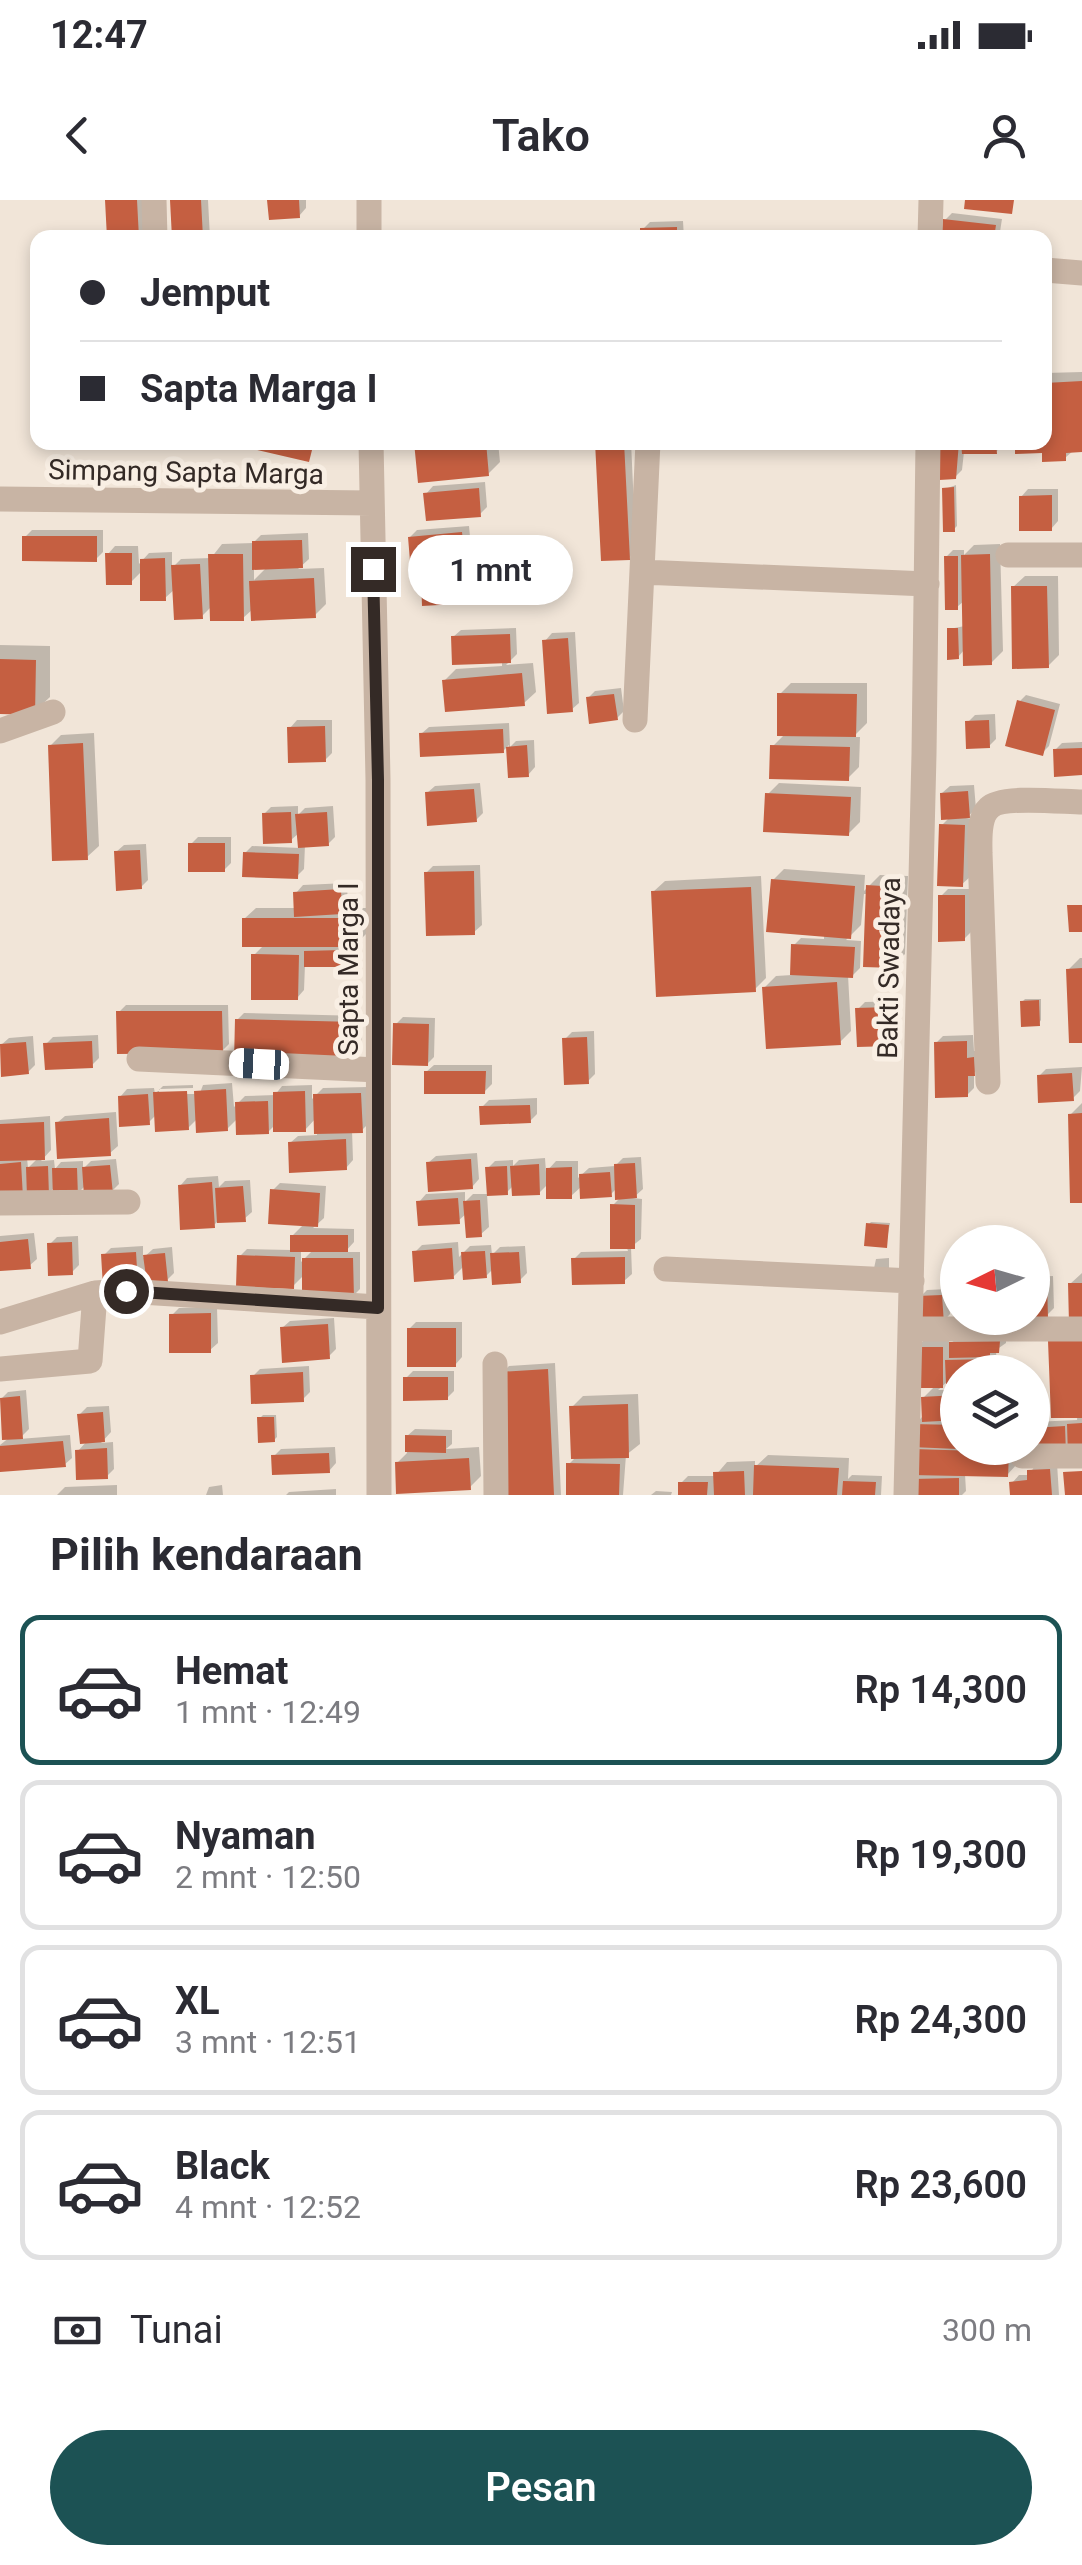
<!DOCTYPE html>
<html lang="id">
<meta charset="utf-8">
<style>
body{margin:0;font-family:Roboto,sans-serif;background:#f2f2f3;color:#2b2b33;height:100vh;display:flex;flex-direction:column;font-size:38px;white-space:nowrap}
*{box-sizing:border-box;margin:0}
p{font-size:32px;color:#7c7c81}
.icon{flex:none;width:55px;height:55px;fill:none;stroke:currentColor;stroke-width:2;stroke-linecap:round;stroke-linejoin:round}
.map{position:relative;height:1295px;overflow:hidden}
.panel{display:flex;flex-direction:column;background:#fff;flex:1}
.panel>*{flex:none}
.top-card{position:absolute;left:30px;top:30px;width:1022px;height:220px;border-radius:20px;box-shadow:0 5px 15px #0003;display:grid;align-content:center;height:220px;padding:0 50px;background:#fff}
.needle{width:65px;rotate:265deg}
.buttons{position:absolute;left:940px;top:1025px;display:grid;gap:20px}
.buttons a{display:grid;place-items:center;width:110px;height:110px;border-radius:50%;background:#fff;box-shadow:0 5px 15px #0003;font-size:50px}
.end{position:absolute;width:45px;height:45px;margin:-22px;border:12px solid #342a26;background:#fff;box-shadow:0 0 0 5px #fff}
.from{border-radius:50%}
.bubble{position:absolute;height:70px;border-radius:35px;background:#fff;box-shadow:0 5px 15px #0003;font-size:32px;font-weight:600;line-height:70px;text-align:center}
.car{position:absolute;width:30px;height:60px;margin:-30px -15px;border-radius:12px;box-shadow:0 0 8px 2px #0007;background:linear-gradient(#fff 24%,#345 0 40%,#fff 0 76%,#345 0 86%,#fff 0)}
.top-card b{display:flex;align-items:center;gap:35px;height:95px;font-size:38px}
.top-card b+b{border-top:2px solid #e1e1e2}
.top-card i{width:25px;height:25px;background:#2b2b33}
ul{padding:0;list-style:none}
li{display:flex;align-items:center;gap:30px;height:150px;margin:0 20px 15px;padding:0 30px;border:5px solid #e1e1e2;border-radius:20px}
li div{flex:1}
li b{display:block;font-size:38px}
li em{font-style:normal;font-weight:600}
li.current{border-color:#1c5254}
li>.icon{width:90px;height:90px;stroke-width:1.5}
h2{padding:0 50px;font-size:45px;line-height:120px}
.pay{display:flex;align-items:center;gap:25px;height:110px;padding:0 50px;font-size:38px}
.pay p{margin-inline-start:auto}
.cta{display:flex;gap:20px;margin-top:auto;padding:20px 50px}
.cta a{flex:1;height:115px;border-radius:60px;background:#1c5254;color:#fff;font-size:40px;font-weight:600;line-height:115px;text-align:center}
.status{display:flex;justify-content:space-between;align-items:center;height:70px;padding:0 50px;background:#fff;direction:ltr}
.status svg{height:28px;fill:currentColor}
header{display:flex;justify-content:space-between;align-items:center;height:130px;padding:0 50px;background:#fff;font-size:45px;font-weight:600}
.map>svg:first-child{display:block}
.shadow{fill:#0003;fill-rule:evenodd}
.building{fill:#c55f41}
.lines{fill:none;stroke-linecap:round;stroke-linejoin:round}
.minor{stroke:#c8b4a4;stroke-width:25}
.route{stroke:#342a26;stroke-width:12}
.labels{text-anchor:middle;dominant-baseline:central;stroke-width:10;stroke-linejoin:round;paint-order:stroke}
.street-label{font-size:28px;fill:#342a26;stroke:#f9efe4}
</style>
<div class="status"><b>12:47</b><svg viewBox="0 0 49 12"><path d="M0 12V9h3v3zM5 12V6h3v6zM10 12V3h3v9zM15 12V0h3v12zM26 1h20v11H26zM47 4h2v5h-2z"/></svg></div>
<header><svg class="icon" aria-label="back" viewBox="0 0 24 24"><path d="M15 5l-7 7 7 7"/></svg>Tako<svg class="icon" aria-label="person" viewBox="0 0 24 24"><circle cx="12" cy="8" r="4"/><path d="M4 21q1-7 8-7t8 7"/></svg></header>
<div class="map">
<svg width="1082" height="1295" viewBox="0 0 1082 1295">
<rect width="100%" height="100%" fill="#f1e5d8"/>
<!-- shadow -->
<path class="shadow" d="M107,0h37l1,38h-36z
M173,0h35l2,38h-35z
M270,0h36v8l-7,8z
M952,13l50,6 -3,19h-56l2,-18z
M683,21l1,17h-41v-9l7,-7z
M355,34v4h-51l3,-3z
M1082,172v78h-8l-9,8 -20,-16v-69z
M417,242h81l2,20 -12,12z
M598,242h33l5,108 -7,8z
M941,242h64l-9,10h-32l-2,18 -7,7z
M485,282l2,25 -7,7 -54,-20 7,-8z
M956,285l1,41 -3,3 -9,-40z
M1028,289h30v32l-7,8 -30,-32z
M469,326l3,32 -11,11 35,-2 1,25 -7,7 -67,-21 10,-10 -23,-31 7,-7z
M32,330h71v22l-7,7 -71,-22z
M308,333l1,26 -11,10 26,-1 2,36 -11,11 -62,-6 -10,9 -31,-12 -10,10 -27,-27 -10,9 -23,-27 -11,11 -23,-28 7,-8h23l1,18 10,-11 23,-1v16l9,-9 30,-1 11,-14 31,-1 8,-8zM254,367h13l-13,13z
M1000,344l3,107 -12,12 -26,-14 -7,8 -9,-28 16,-3 -1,-25 -7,6 -11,-50 7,-7h11v5l10,-10z
M1025,376h33l1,79 -11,11 -35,-79z
M516,428l1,26 -11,11 27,-2 3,29 -12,11 -80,-22 12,-12 46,-3v-5l-49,-24 8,-7z
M575,432l4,71 -8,7 -26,-69 7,-8z
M0,445l50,1v51l-16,15h-34z
M791,483h76v40l-14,14h7l-1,30 -11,11 -75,-32 12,-12 -5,-40z
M621,488l3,23 -7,7 -29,-20 7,-7z
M1026,495l34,9 -11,42 -7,7 -23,-51z
M995,514l1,25 -7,7 -21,-24 7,-7z
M297,520h35v33l-7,7 -35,-32z
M509,523l1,24 6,-6 18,-1 1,27 -7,8 -17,1 -2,-31 -6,6 -82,-17 8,-7z
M94,533l5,113 -12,11 -37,-111 11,-11z
M1082,542v31l-27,-23 7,-7z
M480,583l3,30 -7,7 -49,-27 8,-7z
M779,583l82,4 -1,35 -12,12 -80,-40z
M974,585l2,24 -10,9 6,1 -2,58 -9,8 -19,-60 8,-8 -8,-24 8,-7z
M298,606v9l7,-7 28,-2 2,31 -7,7 -23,1 -1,24 -7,7 -52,-23 7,-7 48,2 -1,-15 -8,7 -27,-26 7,-7z
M198,637h33v26l-7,7 -33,-26z
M146,644l2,36 -7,7 -25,-35 8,-7z
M480,665l2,60 -8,7 -48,-59 7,-7z
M784,669l81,6 -1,16 16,-16 28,1 -3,78 -11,11 -26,-71h-4l-3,31 -15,15 15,1 -1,27 -8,8 -4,-1 3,56 -11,11 -76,-54 12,-12 16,-1 2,-30 7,-7 23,1v-5l-51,-54z
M761,676l5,102 -11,11 -102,-97 12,-11z
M347,683l1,25h19v25l-11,11h-8v13l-7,8h-36l-1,25 -7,8 -43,-43 11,-11 -21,-25 12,-11h40v-15l7,-8z
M948,689h23v43l-7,7 -23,-43z
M1080,758h2v82l-14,-70z
M1025,799h16v21l-2,3 -17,-21z
M899,801v35l-7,7 -34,-34 7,-7z
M126,805h102l1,39 -7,7 -103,-39z
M244,813l118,3 -1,38 -7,7 -117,-41z
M403,817l32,1 -1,39 -7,7 -31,-40z
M594,831l1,43 -8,8 -22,-43 7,-7z
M98,835l1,23 -7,7 -46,-21 7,-7z
M973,835l1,16h7v15l-7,7v15l-7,7 -31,-52 7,-7z
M33,836l2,29 -7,7 -27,-27 8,-7z
M434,865h58v19l-8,8 -58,-20z
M1082,867l-2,24 -7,7 -34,-22 7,-7z
M232,883l2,24 11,-11 30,-1 7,-9 30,-1v14l11,-11 45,-1 1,36 -7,7h-10l1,30 -7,8 -56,-25 8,-7 19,-1 -1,-17 -11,12 -29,-6 -8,8 -30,-14 -11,11 -29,-11 -10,10 -32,-13 -8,8 -28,-26 7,-8 27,-1 1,6 8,-8 30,-1v3l-34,1v5h35l6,-1 3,-8z
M537,898v16l-7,7 -48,-14 7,-7z
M1082,903v98l-12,-86z
M116,912l2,34 -8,7 -53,-30 8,-7z
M50,916l1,34 -10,11 13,-1 1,9 6,-7 22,-1v8l8,-8 25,-2 3,25 -8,8 -25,-7 -10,10 -21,-8 -7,7 -48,3v-77zM27,958h11l-10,10z
M477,953l2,26 -7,8 -44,-24 8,-7z
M641,957l2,32 -10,9 9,1 -1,40 -10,8 1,27 -8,7 -50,-22 7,-7 47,-1 -15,-46 8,-8 -4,-9 -6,6 -29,-8 -11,10 -22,-13 -10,10 -26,-7 -6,6 -19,-24 7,-7 18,-1v6l6,-6 26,-2 1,14 10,-11h22v17l11,-10 26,-2 8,-8z
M218,976l1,11 6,-6 25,-1 2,32 -8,7 -26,2 -4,4 -34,-39 7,-8z
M280,983l46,3 -2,32 -11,10 41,1v13l-9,10h15v37l-7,7 -49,-21 -11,11 -53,-30 7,-7 45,1v-14l12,-12 -32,-33zM301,1049h13l-13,13z
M465,992v10l8,-8h14l2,33 -8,7 -14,-21 -9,8 -39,-19 7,-8z
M871,1022l19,1 -4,22 -18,-20z
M34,1033l3,26 -8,7 -29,3v-33z
M78,1036l1,29 -7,7 -22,-28 7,-7z
M458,1042l1,15 11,-11 21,-1 1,10 8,-8 25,-1 2,27 -7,7 -26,-12 -8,8 -22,-10 -11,11 -38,-25 7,-7z
M143,1046v12l10,-9 19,-2 2,26 -7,7 -19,-8 -11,11 -33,-28 7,-7z
M889,1058v12l-16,3 3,-14z
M1082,1073v48l-12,-37z
M1053,1076l1,32 -7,7 -15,1v-39z
M948,1089l2,25 -7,8 -23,-25 7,-7z
M217,1107l1,36 -8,7 -38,-35 7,-7z
M334,1118l2,31 -7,7 -47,-28 8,-7z
M416,1122h46v35l-7,8 -46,-36z
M1082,1130v123l-50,-5 1,-26 44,-2z
M1006,1134v9l-10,7 1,22h-39l-20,18h20v58h61l-1,15 -11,12 -42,-1 1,17 -4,4h-47l-1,-15 8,-8 -7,-47 7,-8 1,-19 12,-12 -19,-38 7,-7h26v4l10,-9z
M555,1163l6,132h-53l-6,-122 7,-7z
M309,1166l1,26 -7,7 -50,-23 7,-7z
M413,1171h41v20l-7,7 -41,-20z
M26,1190l3,39 -10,10 51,-4 2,23 -8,7 -64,5v-25l10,-8 -9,-38 7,-7z
M638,1194l2,50 -14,11 -3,40h-55l1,-31 5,-5 -2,-52 11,-11z
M109,1206l2,26 -10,11 12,-1 1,27 -7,7 -29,-25 9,-10 -7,-27 7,-7z
M263,1215h13l1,22 -3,3 -14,-22z
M415,1229l37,1v14l-6,5 33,-2 2,29 -11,11 -73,-24 10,-10v-17z
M335,1247l1,16 -7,8 -55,-15 7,-7z
M768,1255l81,3 -1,21 4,-4 30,1 -1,19h-200v-12l7,-7h27l12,-14 28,-1v6z
M1057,1263l2,32h-46l-1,-12 7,-8h10l7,-11z
M117,1285v10h-60l8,-8z
M222,1285l1,10h-17l3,-8z
M336,1289v6h-50l3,-3z
M656,1291l16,1 -1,3h-20z"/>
<!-- building -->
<path class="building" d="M105,0h32l2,38h-32z
M170,0h31l2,38h-31z
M267,0h32l1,18 -31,2z
M965,0h49l-2,14 -48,-5z
M943,19l53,6 -2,13h-53z
M677,27v11h-37v-10z
M1082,181v71l-16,1v8l-24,1v-9l-27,1v-12h30v-59z
M245,242h69l-5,20 -65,-15z
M414,242h72l3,34 -71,7z
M595,242h29l6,118 -29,1z
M939,242h20l-3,37 -17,1z
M961,242h35l1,12h-35z
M954,287l1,45h-12l-1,-44z
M479,288l2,29 -55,4 -3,-28z
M1052,295v36h-33v-35z
M462,332l4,36 -55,5 -3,-36z
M22,336h75v26l-75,-1z
M302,340l1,28 -51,2v-29z
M105,353h27v32h-26z
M208,354h35l1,67h-34z
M990,354l2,111 -29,1 -2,-111z
M944,356h14v54h-13z
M165,358l1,43h-26v-42z
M200,364l3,55 -29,1 -3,-55z
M489,373l2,29 -69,4 -1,-29z
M314,378l2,40 -65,3 -2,-40z
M1011,386h36l2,82 -37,1z
M947,428h11l1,31 -12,1z
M510,434l1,29 -59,2 -1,-29z
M568,438l5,74 -26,2 -5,-74z
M0,459l36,1 -1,55 -35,-1z
M522,473l3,33 -80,6 -3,-32z
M777,493l80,1 -1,43 -79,-1z
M614,494l4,26 -29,4 -3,-27z
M1017,500l38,10 -12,46 -38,-10z
M989,520l1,28 -24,1 -1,-28z
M325,526l1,36 -38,1 -1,-36z
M503,529l1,24 -84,4 -1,-24z
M83,543l5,117 -36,1 -4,-116z
M527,545l2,32 -21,1 -2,-31z
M770,545l80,2 -1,34 -80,-2z
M1082,548v27l-28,2 -1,-28z
M474,589l3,33 -50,4 -2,-34z
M968,591l2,27 -29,2 -1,-27z
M765,593l86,4 -2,39 -86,-4z
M291,612l1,31 -29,1 -1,-31z
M327,612l2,34 -31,2 -3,-34z
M939,624l26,1 -2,62 -26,-1z
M188,643h37v29h-37z
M140,650l2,39 -26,2 -2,-40z
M243,652l56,2 -1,25 -56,-2z
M474,671l1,64 -49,1 -2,-64z
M771,679l84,7 -4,53 -85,-7z
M866,685l32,2 -3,81 -32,-1z
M751,687l5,105 -100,5 -5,-106z
M341,689l1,25 -48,3 -1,-25z
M938,695h27v46l-27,1z
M1067,705h15v27h-13z
M242,718h115v29h-115z
M791,744l64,3 -2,31 -63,-3z
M342,750v17h-38v-16z
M251,754l48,1 -1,45h-47z
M1082,768v75h-13l-3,-74z
M837,782l4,63 -75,4 -4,-62z
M1039,800l1,26 -19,1 -1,-26z
M892,807l1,39 -36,1 -2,-39z
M116,811h106l1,42 -106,1z
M235,819l121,3 -1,42 -121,-3z
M393,823l36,1 -1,42 -36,-1z
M587,837l2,47 -25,1 -2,-47z
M92,841l1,27 -48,2 -2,-27z
M967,841v17l7,-1 1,19h-7v21l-33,1 -1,-56z
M26,842l3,32 -28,3 -1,-33z
M424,871h62l-1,23h-61z
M1072,873l2,28 -36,2 -1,-28z
M226,889l2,42 -32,2 -2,-42z
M187,891l2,39 -34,2 -2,-40z
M305,891l1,41h-33v-40z
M361,893l2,40 -49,1 -1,-40z
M148,894l2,31 -31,2 -1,-31z
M268,901l1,33 -33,1 -1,-33z
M530,905l1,18 -51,2 -1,-19z
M1082,913v90h-12l-2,-89z
M109,918l2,38 -54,3 -2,-37z
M44,922l1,38 -45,1v-37z
M346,939l1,31 -58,3 -1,-31z
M471,959l2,30 -45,3 -2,-30z
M21,962l2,36 -23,1v-35z
M635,963l2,35 -22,2 -1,-36z
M539,964l1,31 -28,1 -2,-30z
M110,965l3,29 -29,2 -2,-29z
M48,966l1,30 -22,1 -1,-30z
M507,966l1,29 -21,1 -2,-29z
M572,967v32h-26v-31z
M52,968h25l1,29 -25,1z
M610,972l2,25 -32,2 -1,-25z
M212,982l3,46 -35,2 -2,-45z
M243,986l3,36 -29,1 -2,-35z
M270,989l50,4 -2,34 -50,-3z
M458,998l2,26 -42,2 -2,-25z
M480,1000l2,37 -16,1 -3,-37z
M610,1004l25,1v44h-25z
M866,1023l23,2 -2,23 -23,-2z
M290,1035h58v17h-58z
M28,1039l3,30 -31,2v-29z
M72,1042l1,33 -25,1 -1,-33z
M452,1048l2,31 -40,3 -2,-31z
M485,1051l2,27 -24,2 -2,-28z
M136,1052l2,33 -35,2 -2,-33z
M519,1052l2,31 -29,2 -2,-32z
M165,1053l3,29 -21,2 -4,-29z
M237,1055l58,2 -1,32 -58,-2z
M625,1057v27l-53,1 -1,-27z
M302,1058h51l1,40 -52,1z
M1047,1082l1,36h-16v-35z
M1068,1083h14v40l-13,1z
M942,1095l2,29 -26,2 -1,-30z
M211,1113v40h-42v-39z
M328,1124l2,35 -48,4 -2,-36z
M407,1128h49v39h-49z
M1082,1140v78h-31l-3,-77z
M1000,1141l-1,12h-9v4l-41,1v-16z
M914,1147h29v41h-29z
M991,1159v13h-33v12h-12l-1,-24z
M548,1169l6,126h-49l-6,-123z
M303,1172l1,30 -53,2 -1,-29z
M403,1177h45v23l-45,1z
M958,1195v25l-36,2 -1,-25z
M20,1196l3,43 -21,1 -2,-42z
M628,1204l1,54 -58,1 -2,-53z
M103,1212l2,30 -25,2 -3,-30z
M257,1217h17l1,25 -17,1z
M1082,1223v32l-14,1 -1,-32z
M912,1224l46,1v24l-47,-2z
M1065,1226l1,28 -34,-6v-20z
M405,1235l41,1v17l-41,-1z
M63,1241l3,26 -66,5v-26z
M107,1248l1,31 -32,1 -1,-30z
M913,1249l96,3 -1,25 -96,-2z
M329,1253l1,20 -58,2 -1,-20z
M469,1258l2,32 -75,4 -1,-32z
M566,1263l54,1 -1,31h-53z
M754,1265l85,3 -2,27h-84z
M1050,1269l2,26h-42l-1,-13 18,-2v-10z
M744,1271l1,24h-31l-1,-23z
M1082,1271v24h-17l-2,-23z
M959,1278v17h-47v-16z
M843,1281l33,1 -1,13h-33z
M678,1282h30l-1,13h-29z"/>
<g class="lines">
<!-- minor -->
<path class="minor" d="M154,0l1,38
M369,0v38
M930,38l1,-38
M1045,70l37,3
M371,242l7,338 1,715
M0,299l372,4
M1008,355h74
M642,372l285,12
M635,520l13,-278
M0,531l53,-19
M139,859l239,11
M988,882l-8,-229c0,-14 -2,-35 9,-45 12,-13 74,-6 93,-6
M0,1003l128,-1
M666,1069l246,12
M0,1122l95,-29
M911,1129h171
M495,1164l1,131
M0,1169l90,-8 5,-68 30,-2 253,16
M1022,1256h60
M906,1295l18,-741 4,-312"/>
</g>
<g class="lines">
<!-- route -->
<path class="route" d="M126,1091l252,17v-528l-5,-211"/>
</g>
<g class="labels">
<!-- street labels -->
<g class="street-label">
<text transform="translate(186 272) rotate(1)">Simpang Sapta Marga</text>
<text transform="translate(889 768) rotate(-89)">Bakti Swadaya</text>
<text transform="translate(348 769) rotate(-90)">Sapta Marga I</text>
</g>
</g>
</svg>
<div class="buttons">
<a><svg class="needle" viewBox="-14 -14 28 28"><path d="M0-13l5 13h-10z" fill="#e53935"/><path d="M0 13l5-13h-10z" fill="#7c7c81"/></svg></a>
<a><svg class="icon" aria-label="layers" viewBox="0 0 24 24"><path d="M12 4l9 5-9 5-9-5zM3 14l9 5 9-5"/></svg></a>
</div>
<i class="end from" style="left:126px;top:1091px"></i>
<i class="end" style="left:373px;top:369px"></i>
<div class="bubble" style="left:408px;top:335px;width:165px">1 mnt</div>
<i class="car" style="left:259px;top:864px;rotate:273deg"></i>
<div class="top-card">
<b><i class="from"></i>Jemput</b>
<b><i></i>Sapta Marga I</b>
</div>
</div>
<section class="panel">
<h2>Pilih kendaraan</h2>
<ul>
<li class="current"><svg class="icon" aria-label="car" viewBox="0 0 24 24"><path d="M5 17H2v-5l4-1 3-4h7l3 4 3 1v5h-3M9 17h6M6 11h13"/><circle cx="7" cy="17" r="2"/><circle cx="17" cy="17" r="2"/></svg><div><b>Hemat</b><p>1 mnt · 12:49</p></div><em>Rp 14,300</em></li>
<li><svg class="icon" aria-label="car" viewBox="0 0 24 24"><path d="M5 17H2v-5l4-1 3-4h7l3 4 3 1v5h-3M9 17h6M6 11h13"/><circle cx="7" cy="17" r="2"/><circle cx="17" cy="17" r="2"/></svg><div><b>Nyaman</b><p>2 mnt · 12:50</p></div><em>Rp 19,300</em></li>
<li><svg class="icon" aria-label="car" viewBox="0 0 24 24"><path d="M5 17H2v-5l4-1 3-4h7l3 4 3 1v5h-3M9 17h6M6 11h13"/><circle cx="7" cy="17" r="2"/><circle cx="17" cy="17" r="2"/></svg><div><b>XL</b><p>3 mnt · 12:51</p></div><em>Rp 24,300</em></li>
<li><svg class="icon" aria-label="car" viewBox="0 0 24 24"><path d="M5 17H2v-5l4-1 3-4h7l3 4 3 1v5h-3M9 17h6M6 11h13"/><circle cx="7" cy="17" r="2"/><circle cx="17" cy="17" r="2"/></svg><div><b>Black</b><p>4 mnt · 12:52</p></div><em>Rp 23,600</em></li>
</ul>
<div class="pay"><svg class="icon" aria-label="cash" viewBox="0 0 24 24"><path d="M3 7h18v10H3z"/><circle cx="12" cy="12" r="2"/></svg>Tunai<p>300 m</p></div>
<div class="cta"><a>Pesan</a></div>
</section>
